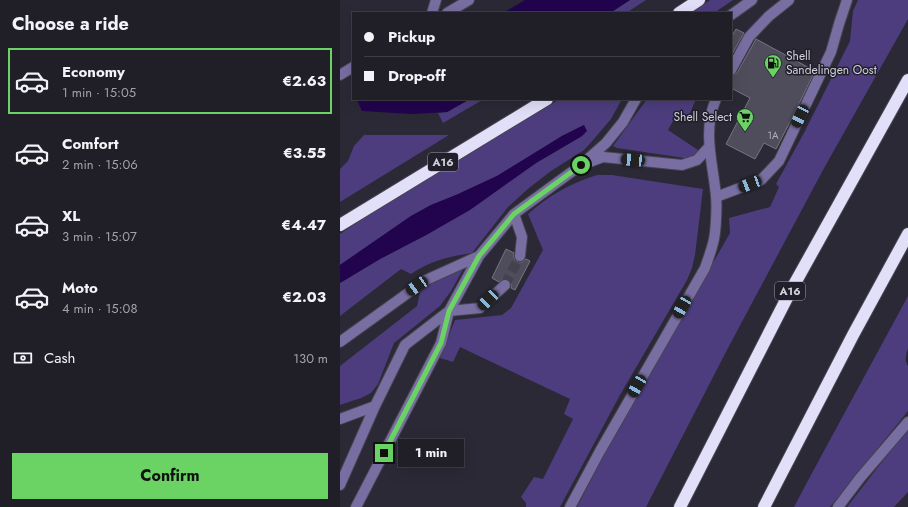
<!DOCTYPE html>
<meta charset="utf-8">
<style>
body{margin:0;font-family:Jost,sans-serif;background:#282730;color:#f1f3f6;height:100vh;display:flex;flex-direction:column;font-size:15px;white-space:nowrap}
*{box-sizing:border-box;margin:0}
p{font-size:13px;color:#a2a2a8}
.icon{flex:none;width:22px;height:22px;fill:none;stroke:currentColor;stroke-width:2;stroke-linecap:round;stroke-linejoin:round}
.map{position:relative;flex:1;overflow:hidden}
.panel{display:flex;flex-direction:column;background:#201f28;width:340px}
.panel>*{flex:none}
.banner{position:absolute;left:12px;top:12px;width:380px;height:88px;border-radius:0px;box-shadow:0 4px 16px #0002,0 0 0 1px #3d3d45;display:grid;align-content:center;height:88px;padding:0 12px;background:#201f28}
.end{position:absolute;width:18px;height:18px;margin:-9px;border:5px solid #6ad364;background:#111;box-shadow:0 0 0 2px #111}
.from{border-radius:50%}
.bubble{position:absolute;height:28px;border-radius:0px;background:#201f28;box-shadow:0 4px 16px #0002,0 0 0 1px #3d3d45;font-size:13px;font-weight:700;line-height:28px;text-align:center}
.car{position:absolute;width:12px;height:24px;margin:-12px -6px;border-radius:5px;box-shadow:0 0 3px 1px #0007;background:linear-gradient(#222 24%,#8ab4d8 0 40%,#222 0 76%,#8ab4d8 0 86%,#222 0)}
.banner b{display:flex;align-items:center;gap:14px;height:38px;font-size:15px}
.banner b+b{border-top:1px solid #3d3d45}
.banner i{width:10px;height:10px;background:#f1f3f6}
ul{padding:0;list-style:none}
li{display:flex;align-items:center;gap:12px;height:66px;margin:0 8px 6px;padding:0 4px;border:2px solid transparent;border-radius:0px}
li div{flex:1}
li b{display:block;font-size:15px}
li em{font-style:normal;font-weight:700}
li.selected{border-color:#6ad364}
li>.icon{width:36px;height:36px;stroke-width:1.5}
h2{padding:0 12px;font-size:18px;line-height:48px}
.pay{display:flex;align-items:center;gap:10px;height:44px;padding:0 12px;font-size:15px}
.pay p{margin-inline-start:auto}
.primary-button{display:flex;gap:8px;margin-top:auto;padding:8px 12px}
.primary-button a{flex:1;height:46px;border-radius:0px;background:#6ad364;color:#111;font-size:16px;font-weight:700;line-height:46px;text-align:center}
main{display:flex;flex:1;min-height:0}
.map>svg:first-child{display:block}
.green{fill:#4d3d7e}
.water{fill:#21044d}
.building{fill:#4f4d5c;stroke:#767484}
.lines{fill:none;stroke-linecap:round;stroke-linejoin:round}
.minor-tunnel{stroke:#44424e;stroke-width:10;stroke-dasharray:10 5;stroke-linecap:butt}
.minor-casing{stroke:#464450;stroke-width:12}
.highway-casing{stroke:#464450;stroke-width:14}
.minor{stroke:#786ea2;stroke-width:10}
.highway{stroke:#e2dff9;stroke-width:12}
.route{stroke:#6ad364;stroke-width:5}
.labels{text-anchor:middle;dominant-baseline:central;stroke-width:3;stroke-linejoin:round;paint-order:stroke}
.number-label{font-size:10px;fill:#b0afb9}
.shield{fill:#211f2c;stroke:#9c9ba4;stroke-width:1}
.shield-label{font-size:11px;font-weight:bold;fill:#d1d0d8}
.poi-label{font-size:12px;fill:#d1d0d8;stroke:#211f2c;text-anchor:start}
</style>
<main>
<section class="panel">
<h2>Choose a ride</h2>
<ul>
<li class="selected"><svg class="icon" aria-label="car" viewBox="0 0 24 24"><path d="M5 17H2v-5l4-1 3-4h7l3 4 3 1v5h-3M9 17h6M6 11h13"/><circle cx="7" cy="17" r="2"/><circle cx="17" cy="17" r="2"/></svg><div><b>Economy</b><p>1 min · 15:05</p></div><em>€2.63</em></li>
<li><svg class="icon" aria-label="car" viewBox="0 0 24 24"><path d="M5 17H2v-5l4-1 3-4h7l3 4 3 1v5h-3M9 17h6M6 11h13"/><circle cx="7" cy="17" r="2"/><circle cx="17" cy="17" r="2"/></svg><div><b>Comfort</b><p>2 min · 15:06</p></div><em>€3.55</em></li>
<li><svg class="icon" aria-label="car" viewBox="0 0 24 24"><path d="M5 17H2v-5l4-1 3-4h7l3 4 3 1v5h-3M9 17h6M6 11h13"/><circle cx="7" cy="17" r="2"/><circle cx="17" cy="17" r="2"/></svg><div><b>XL</b><p>3 min · 15:07</p></div><em>€4.47</em></li>
<li><svg class="icon" aria-label="car" viewBox="0 0 24 24"><path d="M5 17H2v-5l4-1 3-4h7l3 4 3 1v5h-3M9 17h6M6 11h13"/><circle cx="7" cy="17" r="2"/><circle cx="17" cy="17" r="2"/></svg><div><b>Moto</b><p>4 min · 15:08</p></div><em>€2.03</em></li>
</ul>
<div class="pay"><svg class="icon" aria-label="cash" viewBox="0 0 24 24"><path d="M3 7h18v10H3z"/><circle cx="12" cy="12" r="2"/></svg>Cash<p>130 m</p></div>
<div class="primary-button"><a>Confirm</a></div>
</section>
<div class="map">
<svg width="568" height="507" viewBox="0 0 568 507">
<rect width="100%" height="100%" fill="#2b2936"/>
<!-- green -->
<path class="green" d="M290,0h16l-20,13h-16z
M370,0h23l-19,13h-23z
M518,0h50v19l-85,151 -95,178 -82,159h-69l38,-73 115,-201 -1,-15 41,-11 9,-20 -3,-3 29,-53 45,-90 3,-30z
M130,99h14l-41,24 -5,-10 9,-1z
M220,99h62l-11,20 -17,20 -10,11 -33,21 -22,17 -21,19 -36,46c-24,4 -40,7 -61,21l-10,-5 -61,47v-33l40,-24 48,-25 108,-71 46,-27 2,-11 -22,11 -65,40 -41,19 -25,10 -20,11 -71,49v-31l60,-40z
M307,99h49l-8,19 -10,-6 -10,18 30,20 -7,9 -74,-11 -4,-2z
M24,135h85l-109,67v-33l8,-8 6,-15z
M257,175h15l91,14 -8,66 -3,13 -5,12 -67,115 -60,112h-34v-4l-5,-6 13,-20 9,2 30,-60 -9,-5 6,-15 -110,-52 -7,15 -13,-4 15,-38 47,-5 9,-7 32,-58 -15,-36c20,-18 43,-31 69,-39z
M126,264l-15,27 -11,15 -46,37 -16,41 -7,9 -10,5 -21,7v-39l77,-60 4,-18z
M568,296v52c-2,6 -4,13 0,18v45l-78,96h-36l18,-34z
M568,431v61l-14,15h-47l48,-62z"/>
<!-- water -->
<path class="water" d="M185,0h105l-20,13h-107z
M18,99h112l-23,13 -35,2 -50,-3 -5,-11z
M244,125l3,6 -5,5 -46,27 -66,47 -42,24 -48,25 -40,24v-18l71,-49 20,-11 25,-10 41,-19 65,-40z"/>
<!-- building -->
<path class="building" d="M396,29l8,4 -13,23v-18z
M416,39l59,32 -24,49 -15,29 -12,-6 -9,16 -29,-15 24,-46 -19,-10v-12l6,-3z
M166,249l8,4v5l3,3 5,1 4,-3 4,2 -15,29 -4,-2v-5l-4,-4h-4l-4,3 -7,-4z"/>
<g class="lines">
<!-- minor-tunnel -->
<path class="minor-tunnel" d="M165,285l15,-29"/>
<!-- minor casing -->
<g class="minor-casing">
<path id="minor" d="M92,13l4,-13
M107,13l22,-13
M391,15l21,-15
M391,70l18,-33 20,-21 20,-16
M0,75l13,-8
M247,163l16,-6 79,8 15,-5 12,-13
M376,197l45,-17 18,-19 52,-109 8,-28 8,-24
M174,214l8,23 -2,19
M0,342l86,-62 53,-24
M0,419l35,-13
M0,485l35,-79 30,-61 44,-34 30,-55 35,-42 67,-49 25,-22 17,-21 13,-23
M16,507l85,-164 8,-32 31,-3 25,-23
M230,507l30,-56 105,-183c3,-9 7,-19 9,-29 2,-10 3,-33 2,-43 -3,-33 -14,-65 0,-97
M498,507l22,-29 48,-56"/>
</g>
<!-- highway casing -->
<g class="highway-casing">
<path id="highway" d="M339,13l20,-13
M0,225l207,-126
M340,507l110,-215 118,-212
M424,507l89,-172 55,-101"/>
</g>
<!-- minor -->
<use href="#minor" class="minor"/>
<!-- highway -->
<use href="#highway" class="highway"/>
</g>
<g class="lines">
<!-- route -->
<path class="route" d="M44,453l57,-110 8,-32 30,-55 35,-42 67,-49"/>
</g>
<!-- icons -->
<defs>
<g id="fuel-pin" transform="scale(0.9)"><path d="M0 17L-7.5 6A9.5 9.5 0 1 1 7.5 6Z" fill="#6ad364" stroke="#211f2c"/><path d="M-5.5-6h7V0h2V4h1.3V-2.5L3-4.5l.8-.8L6-3V5H2.5V1h-1V6h-7ZM-4.2-4.7v3.2H.2V-4.7Z" fill="#111"/></g>
<g id="supermarket-pin" transform="scale(0.9)"><path d="M0 17L-7.5 6A9.5 9.5 0 1 1 7.5 6Z" fill="#6ad364" stroke="#211f2c"/><path d="M-6-5.5h2.5l.6 2H6L4.5 2H-2.5L-4.4-4H-6ZM-1.5 3.2a1.3 1.3 0 1 0 .1 0ZM3 3.2a1.3 1.3 0 1 0 .1 0Z" fill="#111"/></g>
</defs>
<g fill-rule="evenodd">
<use href="#fuel-pin" x="433" y="63"/>
<use href="#supermarket-pin" x="405" y="117"/>
</g>
<g class="labels">
<!-- number labels -->
<g class="number-label">
<text x="433" y="135">1A</text>
</g>
<!-- shield labels -->
<g class="shield">
<rect x="88" y="153" width="30" height="18" rx="3"/>
<rect x="435" y="282" width="30" height="18" rx="3"/>
</g>
<g class="shield-label">
<text x="103" y="162">A16</text>
<text x="450" y="291">A16</text>
</g>
<!-- poi labels -->
<g class="poi-label">
<text x="446" y="56">Shell<tspan x="446" dy="14">Sandelingen Oost</tspan></text>
<text x="392" y="117" text-anchor="end">Shell Select</text>
</g>
</g>
</svg>
<i class="end from" style="left:241px;top:165px"></i>
<i class="end" style="left:44px;top:453px"></i>
<div class="bubble" style="left:58px;top:439px;width:66px">1 min</div>
<i class="car" style="left:460px;top:116px;rotate:206deg"></i>
<i class="car" style="left:293px;top:160px;rotate:274deg"></i>
<i class="car" style="left:410px;top:184px;rotate:249deg"></i>
<i class="car" style="left:77px;top:286px;rotate:235deg"></i>
<i class="car" style="left:148px;top:300px;rotate:226deg"></i>
<i class="car" style="left:342px;top:307px;rotate:210deg"></i>
<i class="car" style="left:297px;top:386px;rotate:210deg"></i>
<div class="banner">
<b><i class="from"></i>Pickup</b>
<b><i></i>Drop-off</b>
</div>
</div>
</main>
